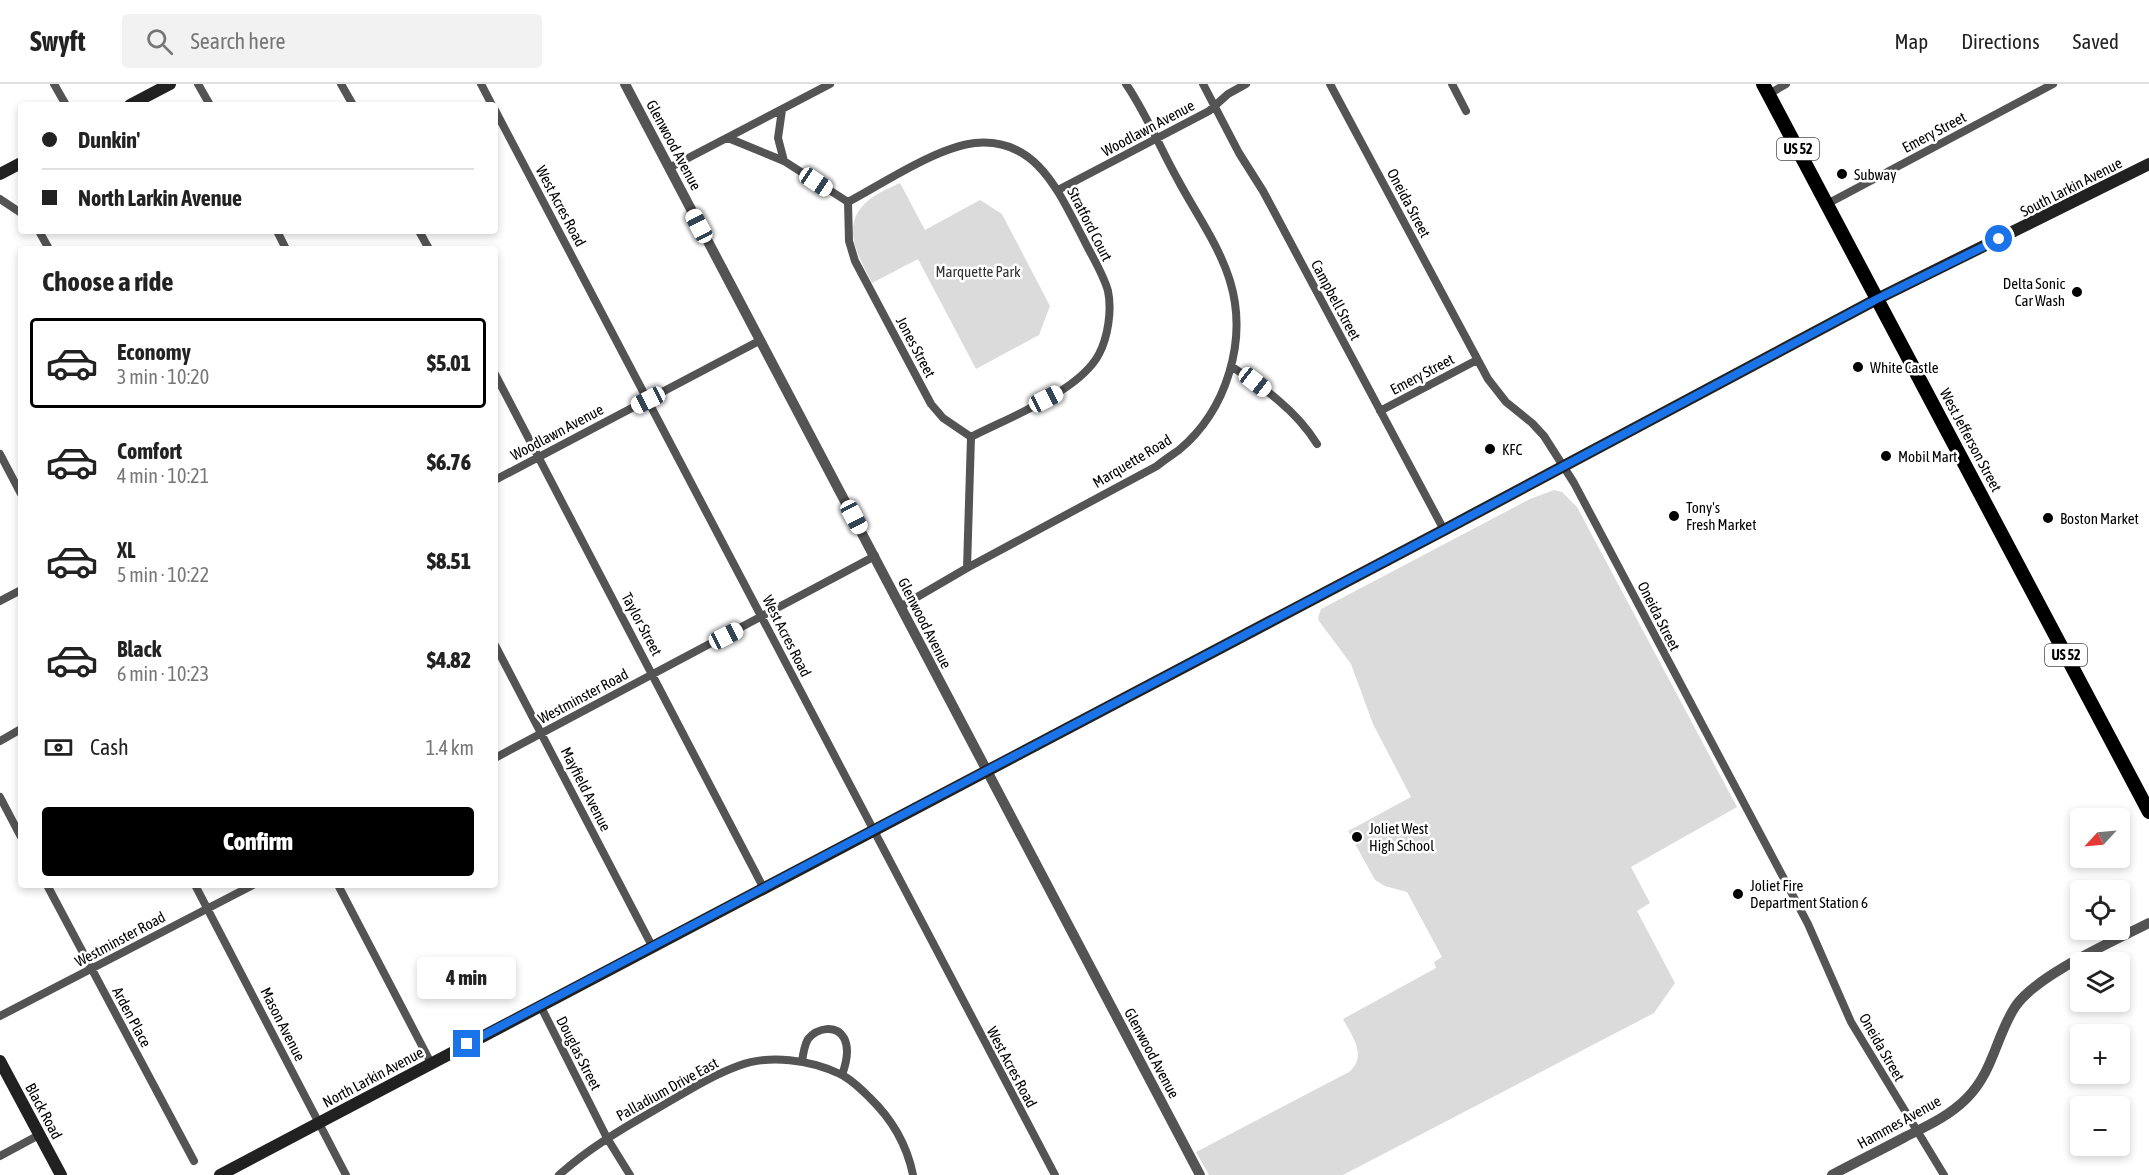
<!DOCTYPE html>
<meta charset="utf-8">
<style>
body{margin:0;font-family:"Asap Condensed",sans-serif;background:#f2f2f2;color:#222;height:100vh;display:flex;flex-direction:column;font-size:22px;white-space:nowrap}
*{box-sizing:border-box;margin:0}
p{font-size:20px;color:#767676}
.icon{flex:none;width:33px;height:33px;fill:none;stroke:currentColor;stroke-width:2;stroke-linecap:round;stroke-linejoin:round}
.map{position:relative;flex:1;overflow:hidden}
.details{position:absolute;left:18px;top:162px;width:480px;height:642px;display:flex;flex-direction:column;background:#fff;border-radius:6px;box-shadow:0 3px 9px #0003}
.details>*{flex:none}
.guide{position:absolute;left:18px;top:18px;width:480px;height:132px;border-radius:6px;box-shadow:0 3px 9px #0003;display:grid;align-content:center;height:132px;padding:0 24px;background:#fff}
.needle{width:39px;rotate:244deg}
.buttons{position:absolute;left:2070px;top:724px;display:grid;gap:12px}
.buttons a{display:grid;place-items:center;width:60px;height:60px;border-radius:6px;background:#fff;box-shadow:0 3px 9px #0003;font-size:30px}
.end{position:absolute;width:27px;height:27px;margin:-14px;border:8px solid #1a73e8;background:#fff;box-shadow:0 0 0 3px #fff}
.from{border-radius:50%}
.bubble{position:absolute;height:42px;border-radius:6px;background:#fff;box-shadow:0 3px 9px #0003;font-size:20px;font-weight:800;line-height:42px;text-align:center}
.car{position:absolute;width:18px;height:36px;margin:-18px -9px;border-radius:8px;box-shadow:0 0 4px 2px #0007;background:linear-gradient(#fff 24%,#345 0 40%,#fff 0 76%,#345 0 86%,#fff 0)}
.guide b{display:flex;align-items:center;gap:21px;height:57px;font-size:22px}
.guide b+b{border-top:2px solid #e0e0e0}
.guide i{width:15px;height:15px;background:#222}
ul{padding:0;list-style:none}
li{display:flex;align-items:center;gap:18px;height:90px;margin:0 12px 9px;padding:0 12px;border:3px solid transparent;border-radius:6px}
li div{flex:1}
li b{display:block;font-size:22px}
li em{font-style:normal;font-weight:800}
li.on{border-color:#000}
li>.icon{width:54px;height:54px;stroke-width:1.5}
h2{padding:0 24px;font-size:27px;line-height:72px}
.pay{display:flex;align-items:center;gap:15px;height:66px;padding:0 24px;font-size:22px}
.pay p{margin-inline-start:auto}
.button{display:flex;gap:12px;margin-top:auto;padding:12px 24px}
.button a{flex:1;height:69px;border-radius:6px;background:#000;color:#fff;font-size:24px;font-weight:800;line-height:69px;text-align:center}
header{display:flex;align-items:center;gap:36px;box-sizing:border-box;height:84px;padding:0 30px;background:#fff;border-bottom:2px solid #e0e0e0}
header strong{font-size:28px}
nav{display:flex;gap:33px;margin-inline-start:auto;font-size:21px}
.search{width:420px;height:54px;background:#f2f2f2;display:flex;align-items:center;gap:15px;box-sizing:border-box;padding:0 21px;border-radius:6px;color:#767676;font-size:22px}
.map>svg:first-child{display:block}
.green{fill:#dbdbdb}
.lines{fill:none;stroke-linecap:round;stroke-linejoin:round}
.minor{stroke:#545454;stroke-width:8}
.tertiary{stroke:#545454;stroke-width:10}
.secondary{stroke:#212121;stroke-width:12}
.primary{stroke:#000;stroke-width:14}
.route{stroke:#1a73e8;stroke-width:8}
.poi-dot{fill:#000;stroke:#fff;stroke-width:2}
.labels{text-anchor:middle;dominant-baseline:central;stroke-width:5;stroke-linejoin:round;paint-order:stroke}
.shield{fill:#fff;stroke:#4c4c4c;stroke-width:1.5}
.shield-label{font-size:14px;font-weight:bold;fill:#000}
.street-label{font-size:15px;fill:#000;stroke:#fff}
.poi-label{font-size:15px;fill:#000;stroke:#fff;text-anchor:start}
.park-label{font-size:15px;fill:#323232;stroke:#fff}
</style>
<header>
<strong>Swyft</strong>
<div class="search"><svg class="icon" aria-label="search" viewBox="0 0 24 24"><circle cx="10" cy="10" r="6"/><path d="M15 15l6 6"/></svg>Search here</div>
<nav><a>Map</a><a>Directions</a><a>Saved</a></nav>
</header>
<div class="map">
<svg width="2149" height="1091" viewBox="0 0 2149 1091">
<rect width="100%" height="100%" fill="#fff"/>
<!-- green -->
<path class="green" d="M900,99l25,47 55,-30 22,14 48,92 -11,29 -63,34 -58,-110 -46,24c-14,-28 -34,-59 -2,-84 9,-7 20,-11 30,-16z
M1554,406l8,2 15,15 160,300 -106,60 19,36 -13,8 38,72 -21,30 -311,162h-134l-13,-23 153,-80c19,-16 3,-36 -6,-53l93,-51 -2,-6 8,-5 -35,-65 -22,-6 -10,-6 -27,-49 63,-34 -38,-73 -22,-60 -32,-43 -1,-3 3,-9 209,-110z"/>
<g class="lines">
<!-- minor -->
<path class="minor" d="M54,0l12,21
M198,0l12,21
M341,0l12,21
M481,0l11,21
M1203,0l36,69 24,38 181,339
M1330,0l158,295 18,23 26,21 12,13 30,47 234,441 43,98 93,153
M1452,0l14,27
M1769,10l17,-10
M495,26l560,1065
M782,26l-4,28 6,23
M728,54l56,23 64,41
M669,84l161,-84
M1058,106l151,-79 19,-17 18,-10
M0,115l21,14
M848,118c34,-18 89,-55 127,-59 62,-6 84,50 108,95 8,17 20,35 25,53 4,19 0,46 -9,63 -19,37 -91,64 -128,83
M848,118l1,39 6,20 76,143 12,14 28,19
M1827,120l226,-120
M39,147l10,18
M277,147l9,18
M419,147l10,18
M1231,282c33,22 65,44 86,78
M495,290l268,513
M1380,327l97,-51
M0,370l21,40
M495,396l264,-139
M967,484l4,-131
M0,517l21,-11
M900,523l67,-39 190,-102c7,-6 15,-11 22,-16 48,-40 69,-110 51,-169 -11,-36 -35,-69 -52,-101 -18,-32 -32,-67 -52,-96
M495,561l157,301
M0,657l21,-12
M495,674l380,-202
M0,713l21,40
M47,801l147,276
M195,801l151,290
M338,801l93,178
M540,921l67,133 23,37
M0,932l253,-131
M802,978c1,-8 2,-16 6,-23 9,-11 28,-15 36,-1 6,11 2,26 -2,37
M0,1072l39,-21
M559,1091c29,-26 61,-45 94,-64 28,-16 55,-34 85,-45 31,-12 73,-6 102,8 11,5 21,15 29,23 22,21 38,48 44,78"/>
<!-- tertiary -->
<path class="tertiary" d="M625,0l575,1091
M1832,1091c24,-13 49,-25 73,-38 22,-11 44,-21 61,-38 27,-26 30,-63 49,-92 21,-32 99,-66 134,-84"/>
<!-- secondary -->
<path class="secondary" d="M130,21l40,-21
M0,90l21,-11
M0,977l61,114
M220,1091l1224,-645 433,-231 272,-135"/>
<!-- primary -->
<path class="primary" d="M1763,0l386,728"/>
</g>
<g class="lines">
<!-- route -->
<path class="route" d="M467,960l977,-514 433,-231 122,-60"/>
</g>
<!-- markers -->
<g class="poi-dot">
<circle cx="1842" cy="90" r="6"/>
<circle cx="2077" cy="208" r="6"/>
<circle cx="1858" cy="283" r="6"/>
<circle cx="1490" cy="365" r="6"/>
<circle cx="1886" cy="372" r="6"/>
<circle cx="1674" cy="432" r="6"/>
<circle cx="2048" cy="434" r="6"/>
<circle cx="1357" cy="753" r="6"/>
<circle cx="1738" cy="810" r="6"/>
</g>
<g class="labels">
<!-- shield labels -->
<g class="shield">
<rect x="1777" y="54" width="42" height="22" rx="4.5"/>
<rect x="2045" y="560" width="42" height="22" rx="4.5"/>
</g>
<g class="shield-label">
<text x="1798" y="65">US 52</text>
<text x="2066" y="571">US 52</text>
</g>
<!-- street labels -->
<g class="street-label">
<text transform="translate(1148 44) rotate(-28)">Woodlawn Avenue</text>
<text transform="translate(1934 48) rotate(-28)">Emery Street</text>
<text transform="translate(674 61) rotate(62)">Glenwood Avenue</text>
<text transform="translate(2071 103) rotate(-27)">South Larkin Avenue</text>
<text transform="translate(1409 119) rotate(62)">Oneida Street</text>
<text transform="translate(561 122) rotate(62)">West Acres Road</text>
<text transform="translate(1090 140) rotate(63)">Stratford Court</text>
<text transform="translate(1336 216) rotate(62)">Campbell Street</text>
<text transform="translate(916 263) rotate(62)">Jones Street</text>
<text transform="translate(1422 290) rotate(-28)">Emery Street</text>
<text transform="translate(557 348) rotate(-28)">Woodlawn Avenue</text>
<text transform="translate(1971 356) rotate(62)">West Jefferson Street</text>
<text transform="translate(1132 377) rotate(-31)">Marquette Road</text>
<text transform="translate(1659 532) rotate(63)">Oneida Street</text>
<text transform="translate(925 539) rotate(63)">Glenwood Avenue</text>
<text transform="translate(642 540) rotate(62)">Taylor Street</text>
<text transform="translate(787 552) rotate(63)">West Acres Road</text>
<text transform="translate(583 612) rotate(-28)">Westminster Road</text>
<text transform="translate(586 705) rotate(63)">Mayfield Avenue</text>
<text transform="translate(120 855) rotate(-28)">Westminster Road</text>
<text transform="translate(132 933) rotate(62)">Arden Place</text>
<text transform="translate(283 940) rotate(63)">Mason Avenue</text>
<text transform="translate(1882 963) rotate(60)">Oneida Street</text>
<text transform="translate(579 969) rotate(63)">Douglas Street</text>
<text transform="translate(1152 969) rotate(62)">Glenwood Avenue</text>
<text transform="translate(1012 983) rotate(62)">West Acres Road</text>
<text transform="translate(373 993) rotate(-28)">North Larkin Avenue</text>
<text transform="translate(667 1005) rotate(-29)">Palladium Drive East</text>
<text transform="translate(44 1027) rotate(62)">Black Road</text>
<text transform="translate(1899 1038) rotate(-29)">Hammes Avenue</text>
</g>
<!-- poi labels -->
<g class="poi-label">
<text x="1854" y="90">Subway</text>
<text x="2065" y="199" text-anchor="end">Delta Sonic<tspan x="2065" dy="17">Car Wash</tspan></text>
<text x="1870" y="283">White Castle</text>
<text x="1502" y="365">KFC</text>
<text x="1898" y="372">Mobil Mart</text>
<text x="1686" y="423">Tony's<tspan x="1686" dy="17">Fresh Market</tspan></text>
<text x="2060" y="434">Boston Market</text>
<text x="1369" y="744">Joliet West<tspan x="1369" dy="17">High School</tspan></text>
<text x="1750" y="801">Joliet Fire<tspan x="1750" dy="17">Department Station 6</tspan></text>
</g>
<!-- park labels -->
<g class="park-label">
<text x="978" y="187">Marquette Park</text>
</g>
</g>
</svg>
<div class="buttons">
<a><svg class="needle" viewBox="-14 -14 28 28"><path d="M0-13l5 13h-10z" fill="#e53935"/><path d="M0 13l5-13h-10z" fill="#767676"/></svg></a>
<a><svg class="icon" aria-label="locate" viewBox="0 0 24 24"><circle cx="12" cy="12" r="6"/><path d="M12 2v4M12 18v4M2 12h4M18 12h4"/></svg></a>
<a><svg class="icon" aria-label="layers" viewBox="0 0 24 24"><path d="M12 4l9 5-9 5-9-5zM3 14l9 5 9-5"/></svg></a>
<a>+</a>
<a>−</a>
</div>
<i class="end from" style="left:1999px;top:155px"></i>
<i class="end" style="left:467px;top:960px"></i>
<div class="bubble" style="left:417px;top:873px;width:99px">4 min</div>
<i class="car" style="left:816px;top:98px;rotate:124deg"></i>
<i class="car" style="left:699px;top:142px;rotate:332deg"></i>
<i class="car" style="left:1255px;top:298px;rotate:128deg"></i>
<i class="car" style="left:1046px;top:315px;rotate:63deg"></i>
<i class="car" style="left:648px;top:316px;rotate:243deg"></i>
<i class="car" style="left:854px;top:433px;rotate:152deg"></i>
<i class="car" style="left:726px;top:552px;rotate:63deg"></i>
<div class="guide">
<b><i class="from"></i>Dunkin'</b>
<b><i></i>North Larkin Avenue</b>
</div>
<section class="details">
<h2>Choose a ride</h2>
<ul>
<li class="on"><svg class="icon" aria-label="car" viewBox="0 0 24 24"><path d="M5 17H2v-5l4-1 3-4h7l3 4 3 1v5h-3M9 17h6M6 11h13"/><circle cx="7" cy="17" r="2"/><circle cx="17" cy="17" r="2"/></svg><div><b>Economy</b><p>3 min · 10:20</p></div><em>$5.01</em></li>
<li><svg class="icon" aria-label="car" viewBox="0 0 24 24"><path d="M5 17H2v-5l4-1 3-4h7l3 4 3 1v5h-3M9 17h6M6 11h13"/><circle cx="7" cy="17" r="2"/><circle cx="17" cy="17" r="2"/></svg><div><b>Comfort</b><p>4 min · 10:21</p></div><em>$6.76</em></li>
<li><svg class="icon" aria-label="car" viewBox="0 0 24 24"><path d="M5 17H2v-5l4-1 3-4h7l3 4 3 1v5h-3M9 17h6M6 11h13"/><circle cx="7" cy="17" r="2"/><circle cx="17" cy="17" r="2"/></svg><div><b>XL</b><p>5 min · 10:22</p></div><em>$8.51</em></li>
<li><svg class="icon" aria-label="car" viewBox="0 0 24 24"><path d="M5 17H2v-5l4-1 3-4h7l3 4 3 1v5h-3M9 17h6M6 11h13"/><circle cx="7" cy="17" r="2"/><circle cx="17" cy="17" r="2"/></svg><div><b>Black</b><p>6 min · 10:23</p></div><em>$4.82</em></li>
</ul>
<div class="pay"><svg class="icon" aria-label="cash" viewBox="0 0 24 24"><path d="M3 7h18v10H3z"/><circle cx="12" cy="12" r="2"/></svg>Cash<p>1.4 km</p></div>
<div class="button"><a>Confirm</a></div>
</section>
</div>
